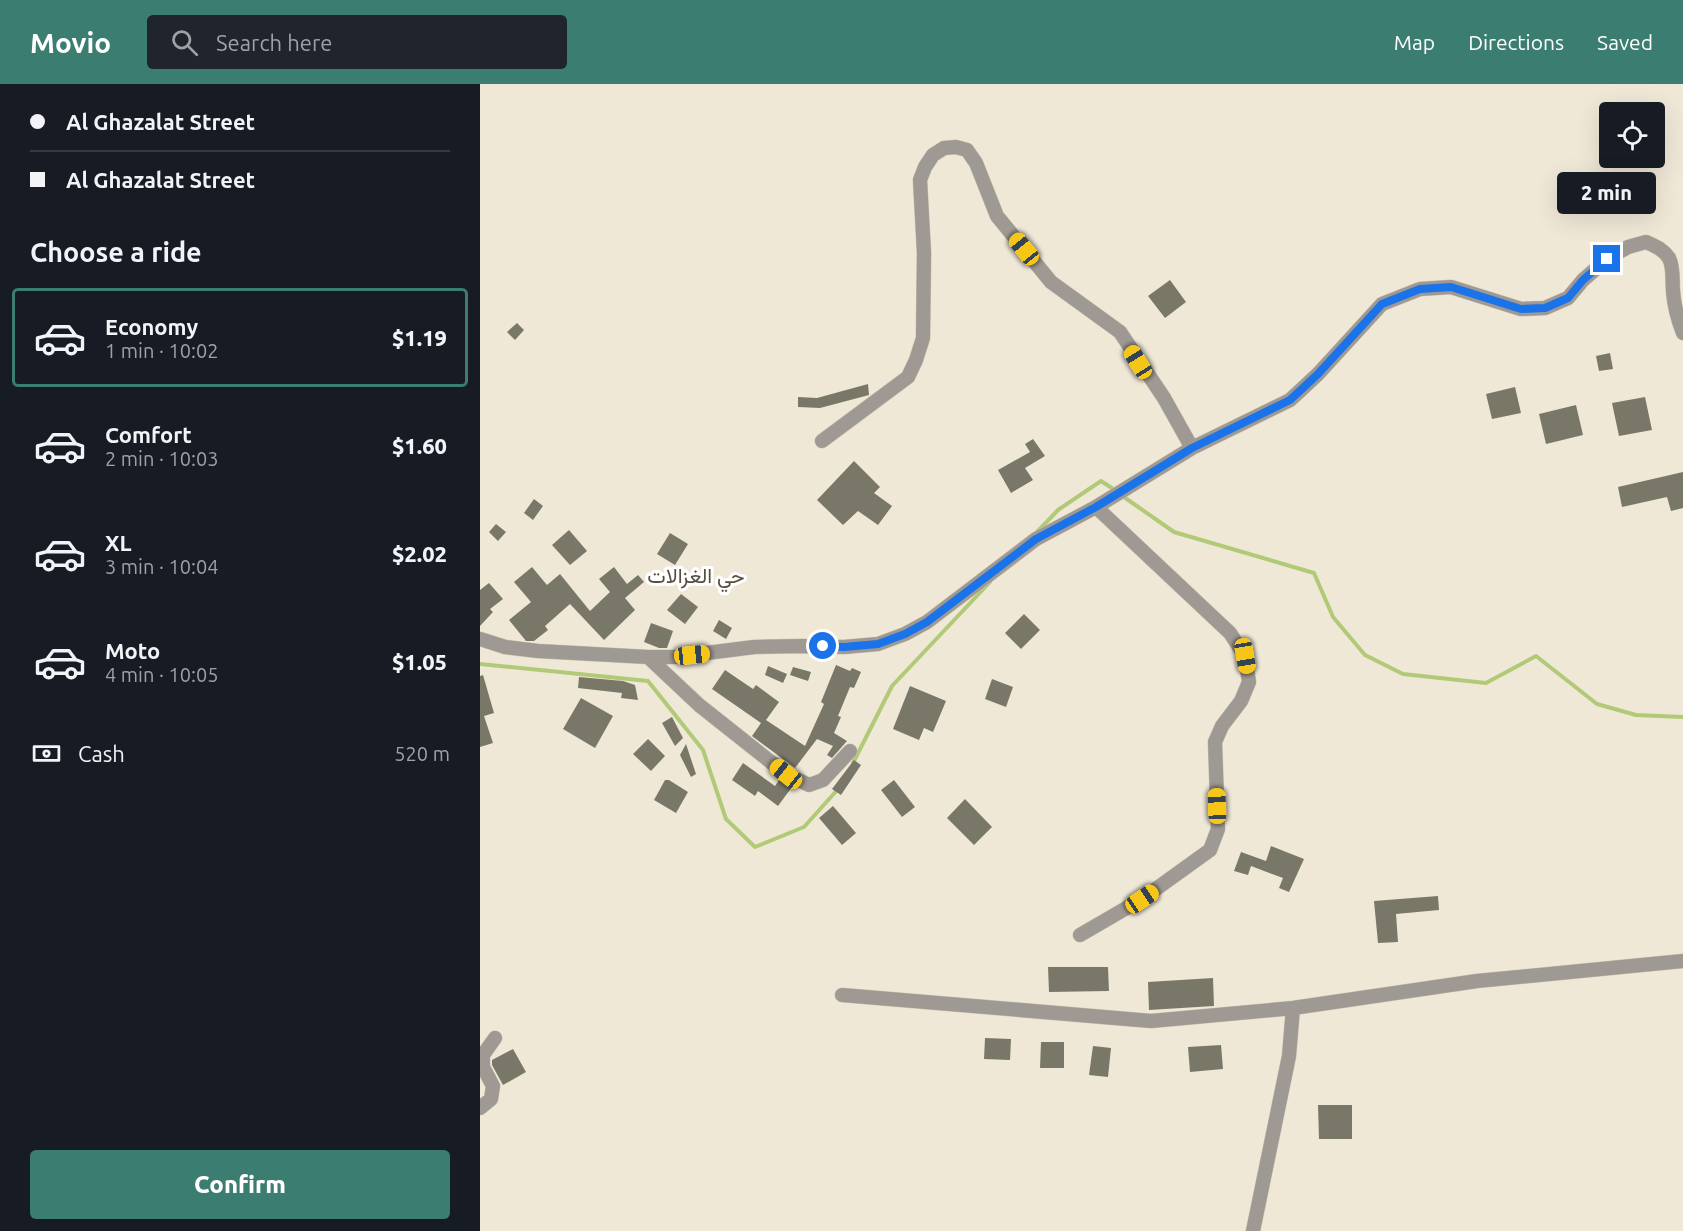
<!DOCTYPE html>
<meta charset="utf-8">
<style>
body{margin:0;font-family:Ubuntu,Vazirmatn,sans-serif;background:#20242c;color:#f1f3f6;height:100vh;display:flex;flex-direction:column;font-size:22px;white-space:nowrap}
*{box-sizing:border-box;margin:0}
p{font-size:20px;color:#9ea1a6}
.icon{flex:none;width:33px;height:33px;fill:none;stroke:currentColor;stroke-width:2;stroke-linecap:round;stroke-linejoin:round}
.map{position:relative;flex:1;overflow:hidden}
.details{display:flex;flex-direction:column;background:#171b24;width:480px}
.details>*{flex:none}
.top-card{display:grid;align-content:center;height:132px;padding:0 30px;background:#171b24}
.controls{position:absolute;left:1119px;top:18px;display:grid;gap:12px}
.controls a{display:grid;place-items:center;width:66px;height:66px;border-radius:6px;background:#171b24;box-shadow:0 6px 24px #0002;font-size:30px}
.end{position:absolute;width:27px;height:27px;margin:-14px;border:8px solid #1a73e8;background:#fff;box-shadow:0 0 0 3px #fff}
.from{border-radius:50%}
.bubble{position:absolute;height:42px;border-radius:6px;background:#171b24;box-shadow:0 6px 24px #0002;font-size:20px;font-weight:800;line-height:42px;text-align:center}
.car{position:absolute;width:18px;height:36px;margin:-18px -9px;border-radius:8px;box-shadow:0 0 4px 2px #0007;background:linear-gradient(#f5c518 24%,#345 0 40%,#f5c518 0 76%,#345 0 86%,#f5c518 0)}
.top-card b{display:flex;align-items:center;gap:21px;height:57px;font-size:22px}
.top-card b+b{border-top:2px solid #363941}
.top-card i{width:15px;height:15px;background:#f1f3f6}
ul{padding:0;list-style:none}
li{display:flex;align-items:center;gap:18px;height:99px;margin:0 12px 9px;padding:0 18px;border:3px solid transparent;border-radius:6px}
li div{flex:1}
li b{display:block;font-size:22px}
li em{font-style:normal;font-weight:800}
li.selected{border-color:#3b7e71}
li>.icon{width:54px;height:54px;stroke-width:1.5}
h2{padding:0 30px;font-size:27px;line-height:72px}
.pay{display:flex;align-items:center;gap:15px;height:66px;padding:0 30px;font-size:22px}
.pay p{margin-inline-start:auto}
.button{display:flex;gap:12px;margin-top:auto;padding:12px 30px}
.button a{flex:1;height:69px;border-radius:6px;background:#3b7e71;color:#fff;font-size:24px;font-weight:800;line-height:69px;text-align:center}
header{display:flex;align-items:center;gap:36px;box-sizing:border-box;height:84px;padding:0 30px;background:#3b7e71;color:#fff}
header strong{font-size:28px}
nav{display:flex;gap:33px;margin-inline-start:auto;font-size:21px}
.search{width:420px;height:54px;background:#20242c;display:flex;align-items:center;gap:15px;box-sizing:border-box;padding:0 21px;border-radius:6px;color:#9ea1a6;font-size:22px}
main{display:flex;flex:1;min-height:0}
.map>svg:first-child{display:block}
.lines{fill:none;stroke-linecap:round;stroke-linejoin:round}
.stream{stroke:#b1ca77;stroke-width:4}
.building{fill:#797868}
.street-casing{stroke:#cbc4b5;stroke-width:15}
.street{stroke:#9f9993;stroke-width:14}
.route{stroke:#1a73e8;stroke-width:8}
.labels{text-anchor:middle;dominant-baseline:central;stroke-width:6;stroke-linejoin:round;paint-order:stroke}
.neighbourhood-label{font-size:21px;fill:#564f41;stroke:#fff}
</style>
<header>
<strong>Movio</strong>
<div class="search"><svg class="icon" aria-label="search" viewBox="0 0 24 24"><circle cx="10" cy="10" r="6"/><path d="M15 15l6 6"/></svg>Search here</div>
<nav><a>Map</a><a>Directions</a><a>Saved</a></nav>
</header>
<main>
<section class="details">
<div class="top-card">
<b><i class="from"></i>Al Ghazalat Street</b>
<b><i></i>Al Ghazalat Street</b>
</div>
<h2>Choose a ride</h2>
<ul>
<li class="selected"><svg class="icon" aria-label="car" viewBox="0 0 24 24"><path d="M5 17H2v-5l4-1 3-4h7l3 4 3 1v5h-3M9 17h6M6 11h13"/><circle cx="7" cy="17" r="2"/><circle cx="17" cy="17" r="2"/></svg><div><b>Economy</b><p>1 min · 10:02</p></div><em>$1.19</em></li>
<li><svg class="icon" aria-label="car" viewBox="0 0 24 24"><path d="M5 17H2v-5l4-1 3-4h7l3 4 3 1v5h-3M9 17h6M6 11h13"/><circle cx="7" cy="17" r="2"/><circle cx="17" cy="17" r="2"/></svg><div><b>Comfort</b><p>2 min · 10:03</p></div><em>$1.60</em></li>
<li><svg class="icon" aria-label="car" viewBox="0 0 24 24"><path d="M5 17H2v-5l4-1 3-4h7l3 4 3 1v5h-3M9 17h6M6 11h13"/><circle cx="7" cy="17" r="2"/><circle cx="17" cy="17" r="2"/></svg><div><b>XL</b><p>3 min · 10:04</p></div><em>$2.02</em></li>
<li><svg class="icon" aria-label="car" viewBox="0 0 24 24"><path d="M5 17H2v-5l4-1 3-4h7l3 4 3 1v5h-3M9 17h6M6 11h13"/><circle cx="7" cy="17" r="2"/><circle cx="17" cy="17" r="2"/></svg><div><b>Moto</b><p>4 min · 10:05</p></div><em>$1.05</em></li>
</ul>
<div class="pay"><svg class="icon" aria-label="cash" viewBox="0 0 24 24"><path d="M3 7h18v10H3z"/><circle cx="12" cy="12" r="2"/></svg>Cash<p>520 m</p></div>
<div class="button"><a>Confirm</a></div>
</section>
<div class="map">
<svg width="1203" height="1147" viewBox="0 0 1203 1147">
<rect width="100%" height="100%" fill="#f0e8d7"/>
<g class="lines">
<!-- stream -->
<path class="stream" d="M641,411l53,37 140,41 19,44 32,38 38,19 83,9 50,-27 61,48 39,11 47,2
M556,449l22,-23 43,-29 14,9
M0,580l168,17 55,69 23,69 29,28 49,-20 35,-39
M373,679l39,-77 98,-104"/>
</g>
<!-- building -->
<path class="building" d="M690,196l16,22 -21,16 -17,-22z
M37,239l7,7 -9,10 -8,-8z
M1130,269l3,16 -14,2 -3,-15z
M388,300l1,11 -49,13 -22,-1v-10l19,1z
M1035,303l6,26 -29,6 -6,-25z
M1165,313l7,33 -33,6 -7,-33z
M1096,321l7,30 -37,9 -7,-30z
M553,355l12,17 -20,12 8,12 -22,13 -13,-23 32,-18 -5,-8z
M374,377l26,26 -6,6 18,13 -14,19 -20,-14 -15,14 -26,-25z
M1203,388v36l-12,3 -4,-14 -45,10 -4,-20z
M54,415l9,7 -10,14 -9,-7z
M16,440l10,8 -8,9 -9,-9z
M89,446l18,21 -17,14 -18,-20z
M190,449l18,11 -13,21 -18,-11z
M52,483l15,18 13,-11 30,37 20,-19 -11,-13 15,-12 13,17 11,-9 6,7 -19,16 10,12 -31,30 -34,-36 -25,22 3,4 -14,11h-8l-17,-21 22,-18 -17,-20z
M9,499l14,16 -13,10 3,3 -13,14v-36z
M201,510l17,13 -13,17 -18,-14z
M544,530l16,16 -19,19 -16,-16z
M239,536l13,8 -6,11 -13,-8z
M171,539l22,8 -6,17h-8l-15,-6z
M356,581l14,6 2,-3 9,4 -7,16 -4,-1 -12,29 3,1 -7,16 13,8 -15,17 -5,-3 6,-9 -16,-7 -22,29 -43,-32 9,-13 -49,-34 13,-19 28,19 3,-4 23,17 -13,18 39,26 19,-42 -3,-2z
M288,582l19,8 -4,9 -18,-8z
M313,583l18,5 -3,9 -18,-6z
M3,591l11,38 -10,3 9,27 -13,4v-71z
M99,593l44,4 12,4 3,15 -17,-2 1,-5 -44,-5z
M512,595l21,8 -7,20 -21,-8z
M430,602l36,15 -13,31 -9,-4 -5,12 -26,-11z
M101,614l32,18 -18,32 -32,-19z
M192,633l11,21 -8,8 -13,-23z
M168,655l17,17 -14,15 -18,-17z
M206,660l10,30 -5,3 -11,-22z
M374,676l7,5 -20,30 -9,-6z
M263,679l32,23 4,-6 13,7 -14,19 -20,-15 -3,5 -23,-16z
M185,696h4l19,12 -12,21 -22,-13z
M414,696l21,27 -13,10 -21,-27z
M485,715l27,28 -18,18 -27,-27z
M353,722l23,27 -14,12 -23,-27z
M791,762l33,13 -15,33 -10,-4 4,-10 -32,-12 -3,9 -14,-4 7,-19 25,9z
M958,812l1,14 -43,4 2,28 -20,1 -4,-42z
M568,883h60l1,24 -60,1z
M733,894l1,28 -65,4 -1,-28z
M505,954l26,1 -1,21 -26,-1z
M561,958h23v26h-24z
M741,961l2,24 -33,3 -2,-25z
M613,962l18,2 -3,29 -19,-2z
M33,965l13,23 -23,13 -11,-20v-5z
M838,1021h34v34h-33z"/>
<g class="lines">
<!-- street casing -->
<g class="street-casing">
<path id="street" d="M342,357l86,-64 8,-17 7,-22 1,-85 -4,-73 5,-13 8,-12 11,-7 12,-1 11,3 9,13 21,53 54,66 69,50 44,66 28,50
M0,555l25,8 33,4 110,6h27l79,-10 48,-1 42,1 34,-3 27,-10 22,-12 109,-83 60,-32 96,-59 98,-48 28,-26 64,-70 38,-15 31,-2 70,22 24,-1 23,-10 15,-18 24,-21 21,-12 18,-5c9,4 17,7 23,16 5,10 3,22 4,33 1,14 5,29 10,42
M168,573l51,48 87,69 23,11 14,-5 27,-29
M600,851l62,-36 68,-49 8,-21 -3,-87 7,-16 19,-25 8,-19 -4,-26 -15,-23 -134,-126
M362,911l309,26 142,-13 184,-27 206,-20
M0,1024l11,-9 2,-13 -10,-19v-12l12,-17
M773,1147l36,-175 4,-48"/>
</g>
<!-- street -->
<use href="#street" class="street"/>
</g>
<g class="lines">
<!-- route -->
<path class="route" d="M343,562l21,1 34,-3 27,-10 22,-12 109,-83 60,-32 96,-59 98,-48 28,-26 64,-70 38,-15 31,-2 70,22 24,-1 23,-10 15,-18 24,-21"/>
</g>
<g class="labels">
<!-- neighbourhood labels -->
<g class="neighbourhood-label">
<text x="216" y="491">حي الغزالات</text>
</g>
</g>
</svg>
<div class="controls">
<a><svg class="icon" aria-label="locate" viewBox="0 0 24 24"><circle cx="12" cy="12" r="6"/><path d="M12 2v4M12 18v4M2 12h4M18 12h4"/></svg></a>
</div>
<i class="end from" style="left:343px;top:562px"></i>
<i class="end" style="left:1127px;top:175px"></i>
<div class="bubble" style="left:1077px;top:88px;width:99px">2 min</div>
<i class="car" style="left:544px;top:165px;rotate:321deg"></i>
<i class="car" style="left:658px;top:278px;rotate:328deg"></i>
<i class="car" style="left:212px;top:571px;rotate:84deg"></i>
<i class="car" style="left:765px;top:572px;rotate:170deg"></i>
<i class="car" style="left:306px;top:690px;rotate:309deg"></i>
<i class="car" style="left:737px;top:722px;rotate:358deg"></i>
<i class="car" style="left:662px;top:815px;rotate:56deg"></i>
</div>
</main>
